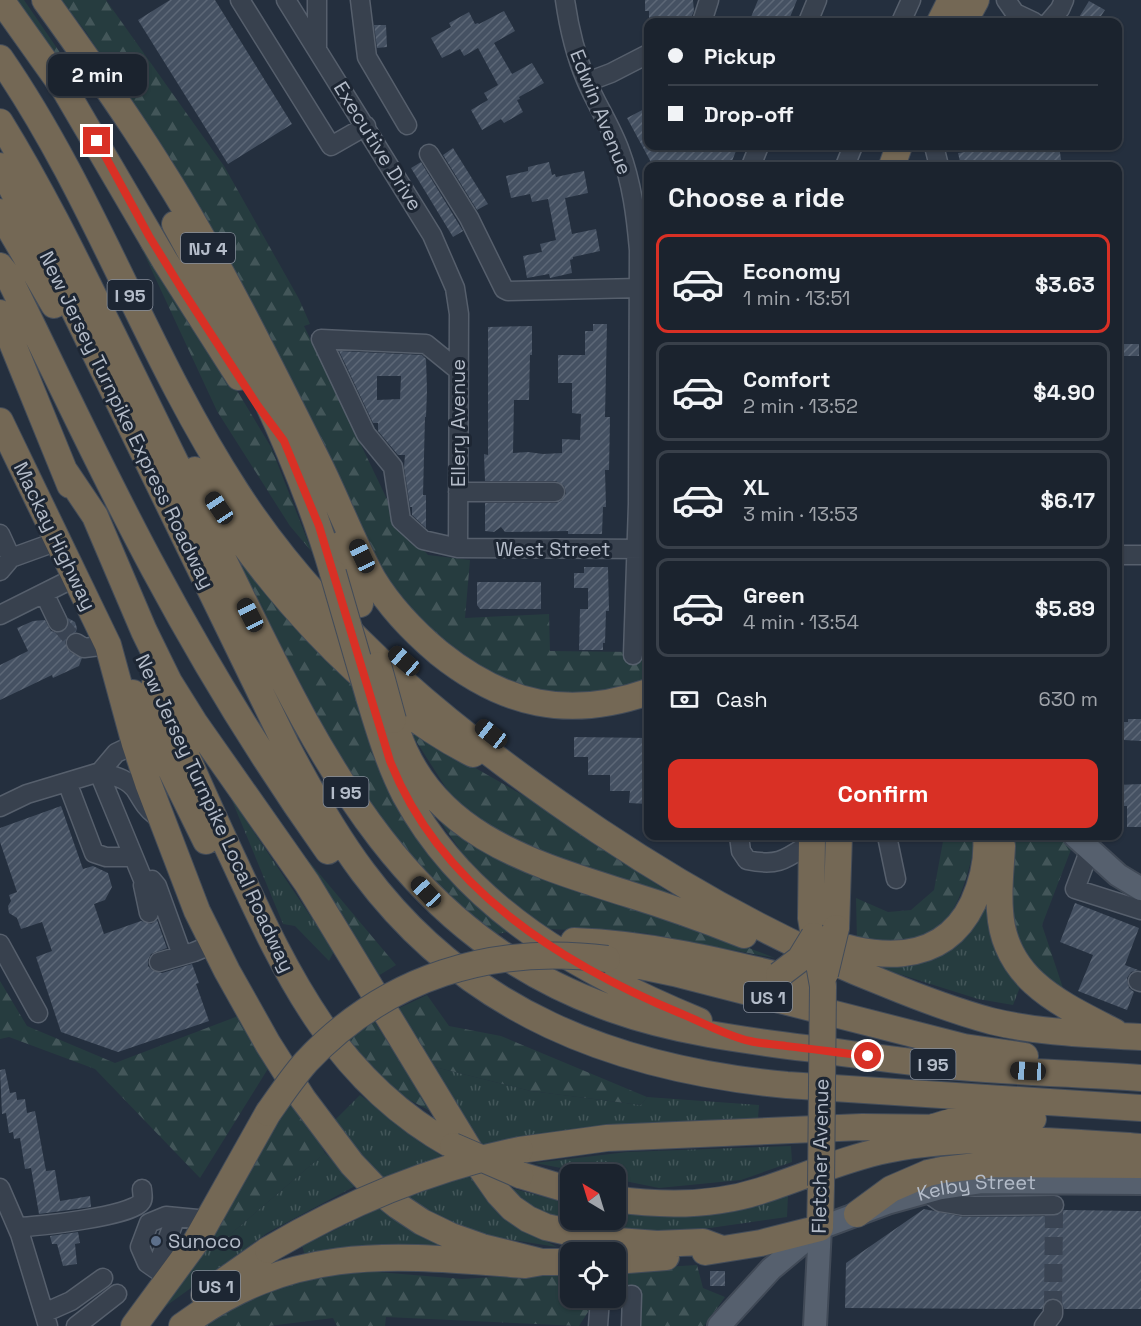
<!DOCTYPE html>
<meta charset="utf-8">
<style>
body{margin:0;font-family:"Space Grotesk",sans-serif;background:#242b36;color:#f1f3f6;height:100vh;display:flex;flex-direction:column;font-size:22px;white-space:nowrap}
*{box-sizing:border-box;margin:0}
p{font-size:20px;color:#a0a4aa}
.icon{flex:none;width:33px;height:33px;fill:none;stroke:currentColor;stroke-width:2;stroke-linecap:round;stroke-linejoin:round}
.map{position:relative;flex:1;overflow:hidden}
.side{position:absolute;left:644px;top:162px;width:478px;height:678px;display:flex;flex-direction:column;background:#1b232e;border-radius:12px;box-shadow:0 2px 4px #0004,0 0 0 2px #39404a}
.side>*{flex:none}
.top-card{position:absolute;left:644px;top:18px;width:478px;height:132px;border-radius:12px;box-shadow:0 2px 4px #0004,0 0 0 2px #39404a;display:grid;align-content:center;height:132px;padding:0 24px;background:#1b232e}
.needle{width:39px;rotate:322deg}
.buttons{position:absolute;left:560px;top:1164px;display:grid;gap:12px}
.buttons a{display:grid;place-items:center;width:66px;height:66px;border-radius:12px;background:#1b232e;box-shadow:0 2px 4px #0004,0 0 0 2px #39404a;font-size:30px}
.end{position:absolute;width:27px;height:27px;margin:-14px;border:8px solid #d93025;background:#fff;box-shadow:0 0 0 3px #fff}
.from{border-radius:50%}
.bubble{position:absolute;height:42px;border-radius:12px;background:#1b232e;box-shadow:0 2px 4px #0004,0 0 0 2px #39404a;font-size:20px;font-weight:700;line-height:42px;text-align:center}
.car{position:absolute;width:18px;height:36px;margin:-18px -9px;border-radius:8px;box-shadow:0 0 4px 2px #0007;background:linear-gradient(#222 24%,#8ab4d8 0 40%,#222 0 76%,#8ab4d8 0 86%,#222 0)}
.top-card b{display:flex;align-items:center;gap:21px;height:57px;font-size:22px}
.top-card b+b{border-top:2px solid #39404a}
.top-card i{width:15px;height:15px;background:#f1f3f6}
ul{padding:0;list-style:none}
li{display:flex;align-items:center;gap:18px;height:99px;margin:0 12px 9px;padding:0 12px;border:3px solid #39404a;border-radius:12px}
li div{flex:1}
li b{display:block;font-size:22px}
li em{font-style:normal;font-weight:700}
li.active{border-color:#d93025}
li>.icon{width:54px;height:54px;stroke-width:1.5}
h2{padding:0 24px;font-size:27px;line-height:72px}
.pay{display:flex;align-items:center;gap:15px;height:66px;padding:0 24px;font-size:22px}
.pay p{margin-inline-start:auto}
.cta{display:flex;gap:12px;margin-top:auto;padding:12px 24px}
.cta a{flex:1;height:69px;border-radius:12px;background:#d93025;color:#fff;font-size:24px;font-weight:700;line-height:69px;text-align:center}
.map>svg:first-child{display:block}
.grass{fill:url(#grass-tufts)}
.forest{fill:url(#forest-firs)}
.building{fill:url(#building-hatch);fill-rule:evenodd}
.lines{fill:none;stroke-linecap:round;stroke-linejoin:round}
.minor-tunnel{stroke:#3a4453;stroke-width:18;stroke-dasharray:18 9;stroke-linecap:butt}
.minor-casing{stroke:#565f6c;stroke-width:21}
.major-casing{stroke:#414a57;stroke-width:26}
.highway-casing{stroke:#434c59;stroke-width:28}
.minor{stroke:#38414e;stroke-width:18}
.major{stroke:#56606e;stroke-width:22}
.highway{stroke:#746855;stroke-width:26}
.highway-bridge-casing{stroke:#434c59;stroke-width:28;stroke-linecap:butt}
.highway-bridge{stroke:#746855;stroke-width:26}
.route{stroke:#d93025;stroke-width:8}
.service-dot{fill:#5c6f8a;stroke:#1d2633;stroke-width:2}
.labels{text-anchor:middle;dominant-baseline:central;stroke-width:6;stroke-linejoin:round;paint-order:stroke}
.shield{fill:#1d2633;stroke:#878f9c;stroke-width:1.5}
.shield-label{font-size:18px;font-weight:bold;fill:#b4bcc9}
.street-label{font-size:20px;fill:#b4bcc9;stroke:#1d2633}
.poi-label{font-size:20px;fill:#b4bcc9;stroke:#1d2633;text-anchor:start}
</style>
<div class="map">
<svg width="1141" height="1326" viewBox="0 0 1141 1326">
<defs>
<pattern id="grass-tufts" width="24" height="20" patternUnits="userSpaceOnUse" patternTransform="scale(1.5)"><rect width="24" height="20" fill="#263c3f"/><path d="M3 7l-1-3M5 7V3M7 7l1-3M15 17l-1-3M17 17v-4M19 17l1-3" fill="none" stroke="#435659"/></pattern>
<pattern id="forest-firs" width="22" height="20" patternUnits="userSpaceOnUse" patternTransform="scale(1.5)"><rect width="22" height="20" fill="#263c3f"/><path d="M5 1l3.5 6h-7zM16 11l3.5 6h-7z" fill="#435659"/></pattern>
<pattern id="building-hatch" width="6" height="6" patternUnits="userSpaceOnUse" patternTransform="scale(1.5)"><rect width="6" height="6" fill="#455162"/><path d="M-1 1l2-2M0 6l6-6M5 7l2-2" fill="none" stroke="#5d6877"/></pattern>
</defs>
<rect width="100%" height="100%" fill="#242f3e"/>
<!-- grass -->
<path class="grass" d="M231,798l103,153 -5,10 -34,-35 -12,-2z
M991,878l31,104 -9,23 -35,-6 -95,-30 9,-6 52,-14z
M427,1065l104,26 110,14 6,-8 112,8 -1,13 -191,12 -84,15 -22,-25z
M360,1095l112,84 29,38 56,30 -77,-12 -75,-36 -28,-21 -46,-54z
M791,1146l1,16 -51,18 -82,8 -44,-9v-5h-23l-57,-11 92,-11z
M325,1153l32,32 -90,48 -112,81 55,-77h17z
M500,1185l70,19v16h45v-7l85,1 88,-19 -1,22 -119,17 -95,-8 -46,-18z
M384,1206l72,44 -151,5 -3,-9z"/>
<!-- forest -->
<path class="forest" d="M9,0h15l50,73v13z
M61,0h45l118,166 75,133 11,25 -6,2 93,194 31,35 42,5 -5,58 84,-4 1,37 83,1 2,-29 13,1v58l-27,9 -74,7 -80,-34 -69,-68 -52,-94 -129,-264 -131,-206z
M140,245l84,124 47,78 41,105 -22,-26 -73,-115z
M218,525l133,146 39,123 58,79 64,58 -20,4 -89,-80 -53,-77z
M409,730l117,67 148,99 -154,-49 -65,-45z
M436,815l192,87 147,56 -131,-25 -97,-4 -70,-54z
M281,828l115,137 -23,14z
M944,836l31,1c-2,25 -19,87 -44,97 -23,10 -50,7 -74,7l-1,-43 32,14 23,-2 23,-20z
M1013,836h47l12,11 -30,78 22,66 -26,-14 -25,-37 -5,-37z
M0,981l27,45 88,37 131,-50 28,46 -74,119 -105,-109 -86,-32 -9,2z
M427,995l22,31 52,10 146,61 -6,8 -110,-14 -104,-26 -32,-55z
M374,1021l60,92 -45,-24 -44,-47z
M293,1098l32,55 -98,84h-17z
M697,1265l6,23 22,9 -21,29h-66l1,-37 -24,4v-23z
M354,1270l108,9 108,-7v26h27l-18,28 -193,-9 -1,9h-48l-4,-8 -64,8h-71l72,-37z"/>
<!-- building -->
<path class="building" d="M170,0h45l77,124 -64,40 -90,-144z
M645,0h48l1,11 -3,7 -20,1v3h-22v-11h-4z
M758,0h39l-9,22h-39z
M1089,1l16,9 -8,12h-21z
M504,11l11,20 -21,12 18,31 20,-11 12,20 -25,14 1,2 -3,1 6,12 -19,11 -3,-4 -19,11 -11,-20 17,-10 -4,-7 14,-8 -20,-37 -14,8 -4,-7 -18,9 -11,-20 20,-11 -2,-4 20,-11 6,12 3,-1 1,1z
M374,25h12l1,22 -10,1z
M648,107v39h90l-8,20h-77l-26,-48z
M978,146h81l3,20h-101l-3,-13 20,-3z
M453,148l35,56 -11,6 -34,-55z
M421,162l42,69 -10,6 -42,-69z
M549,162l3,13 3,-1 1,3 28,-6 4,22 -23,5 7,36 24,-5 4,22 -27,6v2l-3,1 2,13 -22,5 -1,-4 -22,4 -4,-22 19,-4 -2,-8 16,-4 -8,-41 -16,3 -2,-8 -19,4 -5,-22 22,-5v-4z
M593,324h14l-2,93h5l-1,53h-4l1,37h-3l-1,27h-34v-3l-63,1 -4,-5 -7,5 -9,-1v-28h71l5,-2 5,-8 -2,-7 -8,-5h-71l-1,-27 4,1v-128l44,-1v29h-2l-1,45h-15l-1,53 15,-1 15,2 19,-1v-14l18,1 1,-26 -9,-1v-30h-14v-28h27v-24h8z
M1124,344h15v12h-15z
M339,351l83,4 4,4 1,32 -1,26h-1l-2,78h3v33l-14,-13v-8h-2l-6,-40 1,-12h-7l-20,-24v-8h-5zM377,376h24l-1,23 -23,1z
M584,567h24l1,44h-3l-1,32h-2v7h-24l1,-41h8v-21h-14v-15h10z
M477,582h64v27h-61l-3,-4z
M68,618l7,4 2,6 -1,4 -9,5 -2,6 5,9 12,6 -3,8 -26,12 -1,-3 -52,25v-35l28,-14 -11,-23 16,-7 12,-1 6,11 7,2 9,-4z
M1128,719h13v22l-17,-1v-18h4z
M574,737l74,1v66l-19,-1 1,-12h-20v-16h-22v-18h-14z
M1141,784v43h-14v-21h-9v-21z
M61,806l22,63 10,-3 15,7 4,14 -7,13 -11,4 10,30 37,-13 10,3 6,-4 10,28 -16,6 -3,6v6l4,4 10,3 30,-9 7,19 -3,1 13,37 -91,31 -57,-20 -25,-75 16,-6 -10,-29 -21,7 -4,-11 -8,-5 -1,-7 3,-5 -2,-6 8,-3 -17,-50v-14z
M1075,903l64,25 -14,37 13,5 -7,2 -4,6 2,10 5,4 -7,18 -49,-19 15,-36 -33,-13z
M5,1069l5,24 6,-1 1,8 8,-1 2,14 8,-2 11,60 9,-1 5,31 30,-5 1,11 -52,7 -8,-46 -6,1 -5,-31 -6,1 -1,-7 -4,1 -3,-20 -4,1 -2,-44z
M924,1209l40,8 90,-1 10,-6 77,1v98h-77l-2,-6 -8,-5 -7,2 -5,9 -197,-1 1,-45z
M78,1232l2,11 -5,1 2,20 -14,2 -6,-22h-5l-2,-8z
M710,1271h15v15h-15z"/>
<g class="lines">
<!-- minor-tunnel -->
<path class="minor-tunnel" d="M58,622l18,21
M1053,1309l1,-99"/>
<!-- minor casing -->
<g class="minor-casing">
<path id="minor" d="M240,0l91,146 35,-20
M286,0l146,235 23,53 4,26 -1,234
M317,0v48
M360,0l7,57 40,68
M565,0c4,28 10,54 21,80 10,24 25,46 34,71 12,32 16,65 19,99l-1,254 -5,151
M1006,0l9,13 19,9
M702,22l7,-22
M808,22l9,-22
M901,22l10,-22
M1049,22l11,-13 4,-9
M587,82l24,-9 37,-19
M934,146l5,20
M429,154l40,64 35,71 4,2 131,-3
M751,166l8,-20
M845,166l8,-20
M458,370l-32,-26 -105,-5 45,95 27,33 8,53 22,20 35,8 190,1
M458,492h97
M0,534l11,24
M1118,555h23
M0,571l11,-13 47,-17
M44,593l14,29
M0,615l76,-38
M76,643l8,5 24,-3
M100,772c15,4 29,7 37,20 6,10 9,16 18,23
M99,773l45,109
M67,782l27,71 12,4h27
M0,807l27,-13 73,-22 16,-19 19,-9
M739,836l2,15 6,9c32,7 39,-1 65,-18
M887,836l9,43
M1090,849l-15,40 66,21
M149,913l-6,-28 1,-3 8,-2 5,6 25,69
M0,944l38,69
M159,962l35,-10 19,-8
M1138,981l3,1
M0,1188l20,46 28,92
M926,1192l14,10 24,4 90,-1
M17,1227c19,0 116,-11 124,-25 3,-3 1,-9 1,-13
M156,1269l20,-52
M170,1279l-23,-16 -7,-16 9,-24 17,-7 42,4
M615,1297l17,-2 -1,31
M44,1313l27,-12 32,-23
M76,1326l41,-32
M598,1326l2,-27 11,-1
M1044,1326l9,-12v-5"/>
</g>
<!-- major casing -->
<g class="major-casing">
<g id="major">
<path d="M1075,836l43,39 23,14"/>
<path id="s1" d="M719,1326l52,-57 49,-41 67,-25 54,-15 40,-6 160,1"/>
<path d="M815,1326l5,-98"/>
</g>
</g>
<!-- highway casing -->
<g class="highway-casing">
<path id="highway" d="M1,0l64,90 100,171 74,116
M45,0c62,86 123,173 173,267 35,64 67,129 100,195 19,38 34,79 55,117 17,28 41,53 66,74 65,52 129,67 209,39
M940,22l11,-22
M964,22l12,-22
M0,58c94,136 146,295 236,433 90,140 226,248 363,340 91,61 185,113 287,153 34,14 69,27 105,37 49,12 100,13 150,16
M0,122c42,68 77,140 112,211 36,74 72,148 109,222 94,191 174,377 391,454 67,24 138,32 209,41 46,6 93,13 139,17 60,5 121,7 181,11
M0,166l56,107 230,472c23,44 47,87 77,127 105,141 254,197 424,213l354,23
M892,166l7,-20
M0,212l54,93
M175,224c62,112 122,226 158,349
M0,266l8,10c48,97 94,197 146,293 52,97 110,192 174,282
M0,313l70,172
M0,421l108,224 27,99 13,39 49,128 30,60 41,73 35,55 49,65 21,22 25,20 24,16 29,14 31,11 60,15
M64,470l31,46 49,115 25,51 25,40 113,161 171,281 21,30 13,14 16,11 18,8 40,9 32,5 39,3 46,-2 19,7
M195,470c63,107 166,227 278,284
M342,544l18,60
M155,684c26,60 52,120 80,179 53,115 102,219 218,283
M133,693l73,148
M369,697c10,33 20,67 36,98 62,115 178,178 294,226
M397,731c34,105 138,133 231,163 39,12 78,26 116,41
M812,836l-1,82 3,18
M1002,846c-1,21 -4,43 -2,65 4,69 61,93 115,121
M836,928l3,-92
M812,936c58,23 129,34 161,-33 10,-22 15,-44 13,-67
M574,941c85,3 166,25 249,45
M607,959l67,14 290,74 61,9
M934,1127l29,-9 52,-1 18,2
M520,1150l87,-12 255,-11 87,1
M520,1175l50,15
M615,1199c48,7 98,7 145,-8 42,-13 82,-32 126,-41 83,-17 171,-9 255,-3
M857,1214l34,-25 37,-16 14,-3 52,-6 147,1
M705,1252l56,-9 59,-15 1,-42
M615,1261l51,-4
M204,1295l64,-45
M134,1326l61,-83 73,-130
M182,1326c113,-84 212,-71 343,-61l17,-3h28"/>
</g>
<!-- minor -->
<use href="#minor" class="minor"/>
<!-- major -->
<use href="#major" class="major"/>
<!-- highway -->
<use href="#highway" class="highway"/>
<!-- highway-bridge casing -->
<g class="highway-bridge-casing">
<path id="highway-bridge" d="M333,573l36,124
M378,665l15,55
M814,936l9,50 -2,200
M825,974l11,-46
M779,975l21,-16 14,-23
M268,1113c12,-17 24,-35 38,-51 79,-85 187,-118 301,-103
M453,1146l67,29
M268,1250c78,-46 162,-82 252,-100"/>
</g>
<!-- highway-bridge -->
<use href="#highway-bridge" class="highway-bridge"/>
</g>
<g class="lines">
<!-- route -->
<path class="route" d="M97,141l52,95 34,55 75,115 26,35 35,85 71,235c50,127 171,203 292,253 22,9 45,22 68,27 12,3 24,3 36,5 27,3 55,7 82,10"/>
</g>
<!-- markers -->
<circle class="service-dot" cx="156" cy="1241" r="6"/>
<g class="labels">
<!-- shield labels -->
<g class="shield">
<rect x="181" y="233" width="54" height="30" rx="4.5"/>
<rect x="107.5" y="280" width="45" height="30" rx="4.5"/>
<rect x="323.5" y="777" width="45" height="30" rx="4.5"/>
<rect x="744" y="982" width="48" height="30" rx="4.5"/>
<rect x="910.5" y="1049" width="45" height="30" rx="4.5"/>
<rect x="192" y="1271" width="48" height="30" rx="4.5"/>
</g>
<g class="shield-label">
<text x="208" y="248">NJ 4</text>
<text x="130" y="295">I 95</text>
<text x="346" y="792">I 95</text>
<text x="768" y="997">US 1</text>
<text x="933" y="1064">I 95</text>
<text x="216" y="1286">US 1</text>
</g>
<!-- street labels -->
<g class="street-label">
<text transform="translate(601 112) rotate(68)">Edwin Avenue</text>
<text transform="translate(378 146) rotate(58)">Executive Drive</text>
<text transform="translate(127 420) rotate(64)">New Jersey Turnpike Express Roadway</text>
<text transform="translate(458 423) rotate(-90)">Ellery Avenue</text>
<text transform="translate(55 536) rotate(64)">Mackay Highway</text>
<text x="553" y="549">West Street</text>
<text transform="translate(215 813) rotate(65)">New Jersey Turnpike Local Roadway</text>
<text transform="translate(820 1156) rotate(-89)">Fletcher Avenue</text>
<text stroke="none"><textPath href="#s1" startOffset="304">Kelby Street</textPath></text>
</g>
<!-- poi labels -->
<g class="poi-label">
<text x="168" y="1241">Sunoco</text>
</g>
</g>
</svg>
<div class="buttons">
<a><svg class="needle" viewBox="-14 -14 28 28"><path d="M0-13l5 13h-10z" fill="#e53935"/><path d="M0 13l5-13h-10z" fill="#a0a4aa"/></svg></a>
<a><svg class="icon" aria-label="locate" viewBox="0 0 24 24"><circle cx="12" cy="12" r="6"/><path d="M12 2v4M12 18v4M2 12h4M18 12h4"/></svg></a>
</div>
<i class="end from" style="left:868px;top:1056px"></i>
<i class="end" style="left:97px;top:141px"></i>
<div class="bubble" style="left:48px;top:54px;width:99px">2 min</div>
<i class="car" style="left:219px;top:508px;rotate:326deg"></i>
<i class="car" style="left:362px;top:556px;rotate:335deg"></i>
<i class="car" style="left:250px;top:615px;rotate:333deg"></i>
<i class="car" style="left:404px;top:661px;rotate:311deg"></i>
<i class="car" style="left:491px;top:734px;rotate:308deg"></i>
<i class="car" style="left:426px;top:892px;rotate:317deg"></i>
<i class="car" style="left:1028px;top:1071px;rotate:273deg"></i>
<div class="top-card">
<b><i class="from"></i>Pickup</b>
<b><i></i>Drop-off</b>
</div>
<section class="side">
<h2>Choose a ride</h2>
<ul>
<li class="active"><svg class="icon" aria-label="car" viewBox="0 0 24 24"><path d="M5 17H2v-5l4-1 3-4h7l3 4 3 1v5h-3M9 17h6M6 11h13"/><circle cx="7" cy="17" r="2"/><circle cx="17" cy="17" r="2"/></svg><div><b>Economy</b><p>1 min · 13:51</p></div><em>$3.63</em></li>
<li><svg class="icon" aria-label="car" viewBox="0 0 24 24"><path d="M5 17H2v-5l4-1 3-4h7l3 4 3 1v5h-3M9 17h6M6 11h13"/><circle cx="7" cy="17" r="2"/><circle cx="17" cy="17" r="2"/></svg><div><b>Comfort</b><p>2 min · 13:52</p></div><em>$4.90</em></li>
<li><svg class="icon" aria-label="car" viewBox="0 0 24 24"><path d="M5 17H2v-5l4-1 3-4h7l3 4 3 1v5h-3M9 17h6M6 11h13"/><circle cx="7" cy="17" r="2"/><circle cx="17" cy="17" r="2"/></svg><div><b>XL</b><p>3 min · 13:53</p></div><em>$6.17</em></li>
<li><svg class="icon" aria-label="car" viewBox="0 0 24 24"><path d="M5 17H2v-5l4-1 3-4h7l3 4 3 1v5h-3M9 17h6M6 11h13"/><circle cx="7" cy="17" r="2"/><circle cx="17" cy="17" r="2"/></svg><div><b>Green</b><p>4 min · 13:54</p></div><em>$5.89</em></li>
</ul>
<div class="pay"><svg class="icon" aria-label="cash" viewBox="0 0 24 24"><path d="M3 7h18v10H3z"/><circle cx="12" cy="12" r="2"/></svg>Cash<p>630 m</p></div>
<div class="cta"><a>Confirm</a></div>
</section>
</div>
